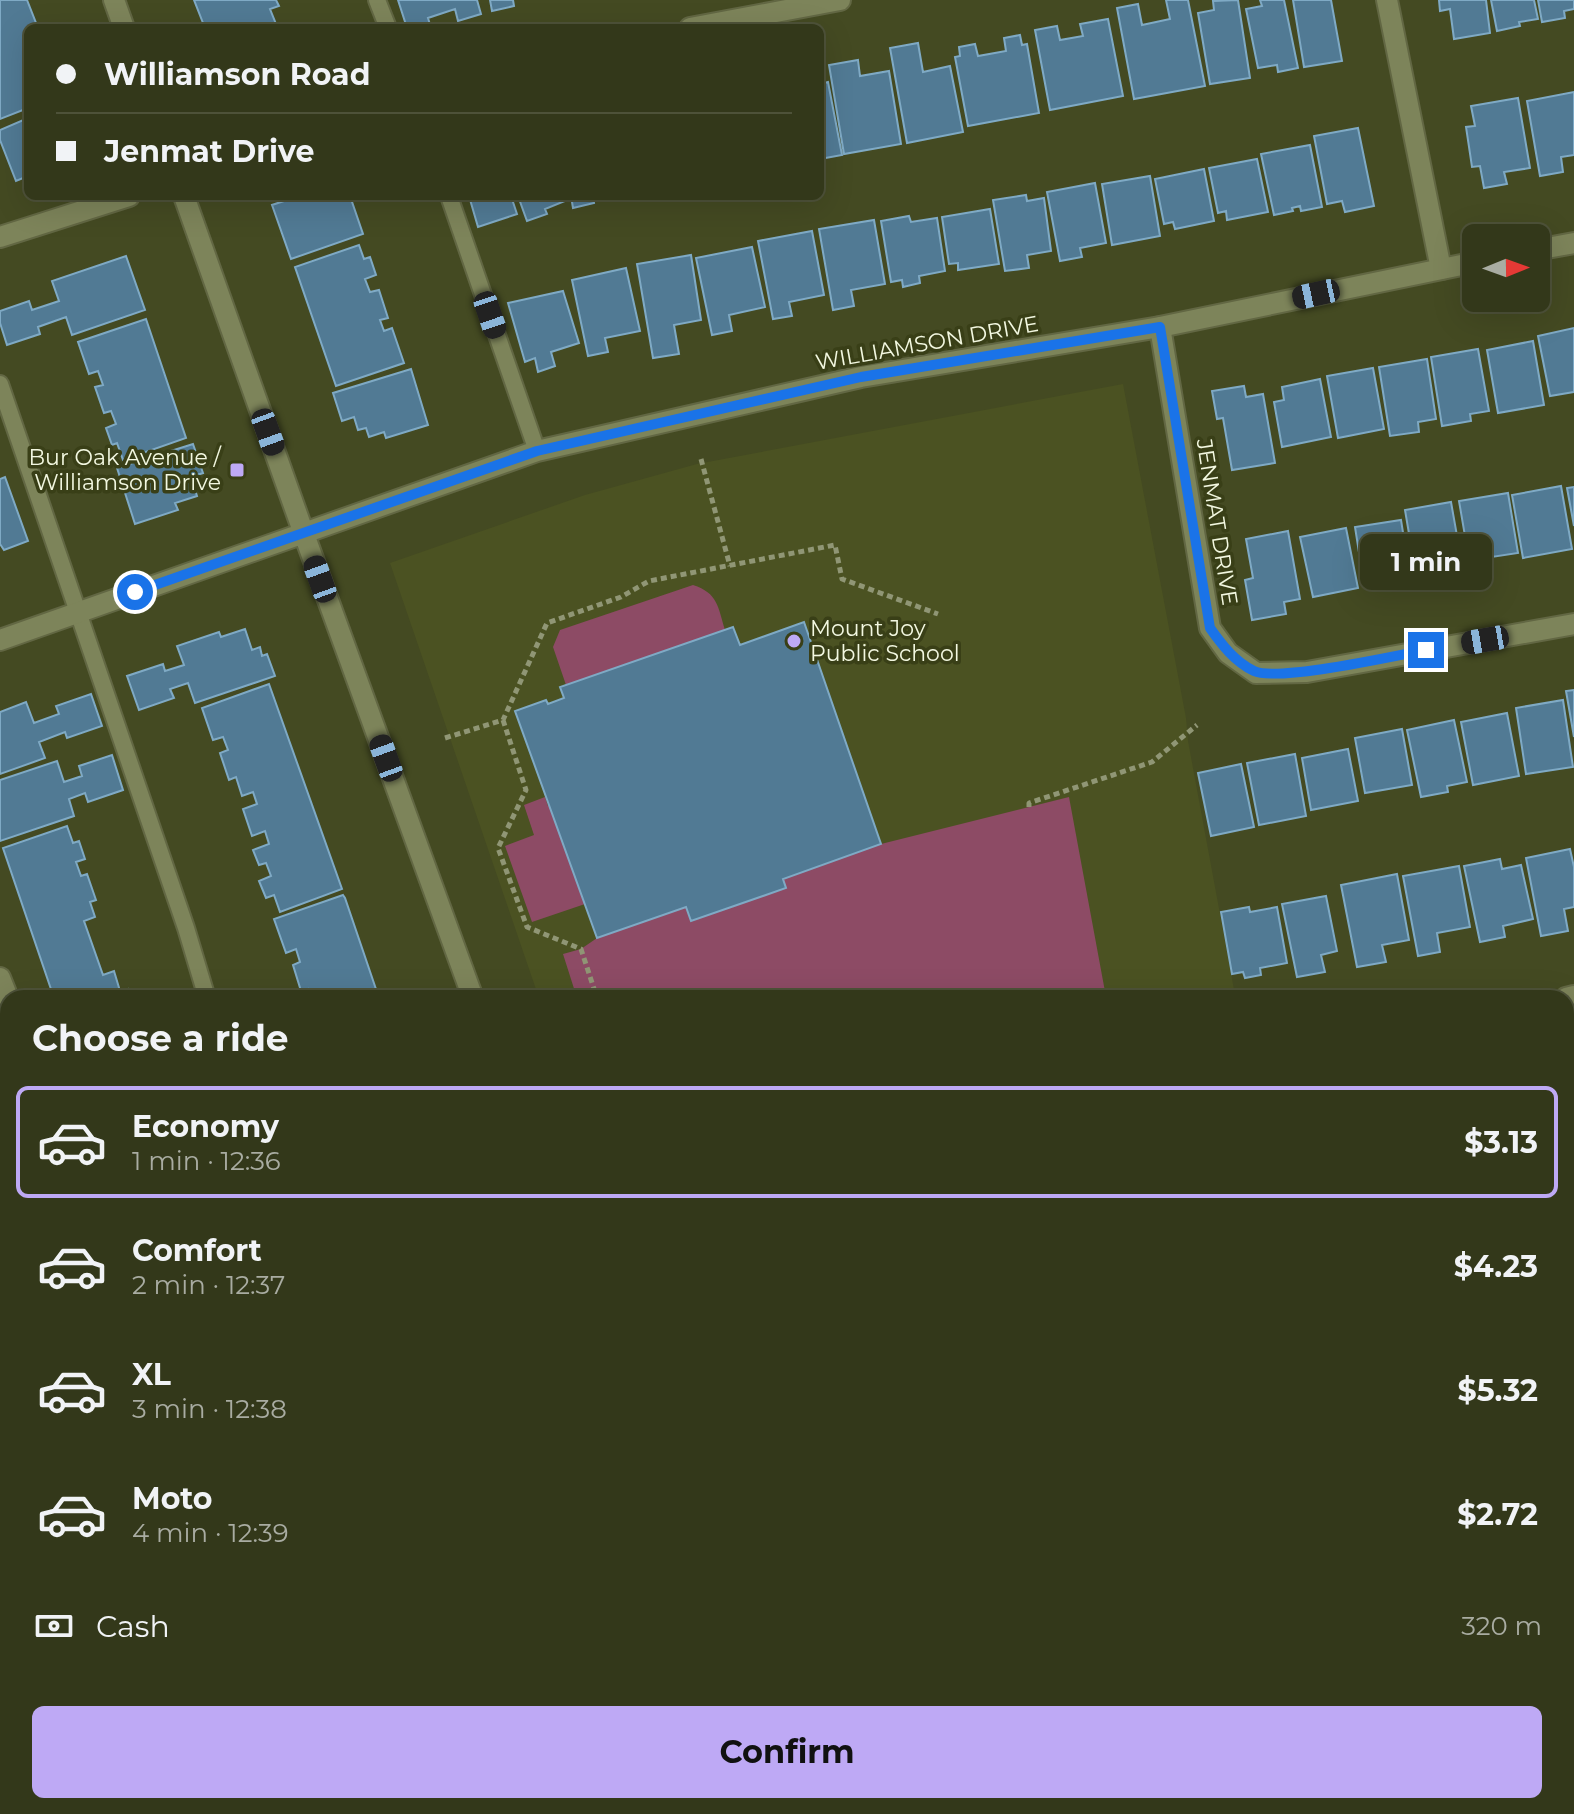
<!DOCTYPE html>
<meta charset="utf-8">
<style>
body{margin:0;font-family:Montserrat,sans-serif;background:#3e4327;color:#f1f3f6;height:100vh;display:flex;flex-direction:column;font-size:30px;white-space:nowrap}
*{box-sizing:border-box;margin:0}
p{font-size:26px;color:#a9aca2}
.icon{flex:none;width:44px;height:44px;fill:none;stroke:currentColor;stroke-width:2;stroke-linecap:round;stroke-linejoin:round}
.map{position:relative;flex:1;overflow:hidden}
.details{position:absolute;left:0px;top:990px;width:1574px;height:824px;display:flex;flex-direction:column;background:#33381a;border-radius:24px 24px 0 0;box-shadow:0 8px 32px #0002,0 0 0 2px #4e5239}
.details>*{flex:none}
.hud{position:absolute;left:24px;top:24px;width:800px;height:176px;border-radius:12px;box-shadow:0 8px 32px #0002,0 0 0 2px #4e5239;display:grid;align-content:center;height:176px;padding:0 32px;background:#33381a}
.needle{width:52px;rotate:89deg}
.controls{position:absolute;left:1462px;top:224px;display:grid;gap:16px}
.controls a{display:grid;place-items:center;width:88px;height:88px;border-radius:12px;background:#33381a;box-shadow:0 8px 32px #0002,0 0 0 2px #4e5239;font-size:40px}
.end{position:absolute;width:36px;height:36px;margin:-18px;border:10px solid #1a73e8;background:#fff;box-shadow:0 0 0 4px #fff}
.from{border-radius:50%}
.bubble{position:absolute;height:56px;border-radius:12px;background:#33381a;box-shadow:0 8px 32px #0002,0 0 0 2px #4e5239;font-size:26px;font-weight:700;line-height:56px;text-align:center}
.car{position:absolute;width:24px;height:48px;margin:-24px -12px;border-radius:10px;box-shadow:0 0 6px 2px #0007;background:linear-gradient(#222 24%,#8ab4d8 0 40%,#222 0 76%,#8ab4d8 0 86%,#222 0)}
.hud b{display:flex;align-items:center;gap:28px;height:76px;font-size:30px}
.hud b+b{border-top:2px solid #4e5239}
.hud i{width:20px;height:20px;background:#f1f3f6}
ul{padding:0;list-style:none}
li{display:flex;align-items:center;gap:24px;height:112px;margin:0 16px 12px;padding:0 16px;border:4px solid transparent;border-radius:12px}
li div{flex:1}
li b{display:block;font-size:30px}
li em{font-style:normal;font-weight:700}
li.selected{border-color:#bea9f5}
li>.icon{width:72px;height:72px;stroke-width:1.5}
h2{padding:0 32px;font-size:36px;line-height:96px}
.pay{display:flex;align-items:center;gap:20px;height:88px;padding:0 32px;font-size:30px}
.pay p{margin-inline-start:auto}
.button{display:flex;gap:16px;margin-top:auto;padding:16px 32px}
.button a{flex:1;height:92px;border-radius:12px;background:#bea9f5;color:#111;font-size:32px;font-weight:700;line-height:92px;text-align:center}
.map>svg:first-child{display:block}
.built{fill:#4b5222}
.green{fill:#8d4b65}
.building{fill:#517a94;stroke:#7faac5;stroke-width:2}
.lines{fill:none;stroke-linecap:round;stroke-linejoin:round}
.service-casing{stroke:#626743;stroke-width:20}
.minor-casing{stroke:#626743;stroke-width:24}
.tertiary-casing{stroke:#626743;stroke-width:24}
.path{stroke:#909675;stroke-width:5;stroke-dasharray:6 4;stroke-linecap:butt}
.service{stroke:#7d845a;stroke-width:16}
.minor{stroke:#7d845a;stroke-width:20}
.tertiary{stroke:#7d845a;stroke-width:20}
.route{stroke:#1a73e8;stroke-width:10}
.poi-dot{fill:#bea9f5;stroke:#393f17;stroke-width:3}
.labels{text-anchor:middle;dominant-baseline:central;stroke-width:7;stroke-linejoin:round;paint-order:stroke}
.street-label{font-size:22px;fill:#f3f8e1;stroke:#393f17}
.poi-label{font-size:22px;fill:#f3f8e1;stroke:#393f17;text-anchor:end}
</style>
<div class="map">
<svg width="1574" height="1814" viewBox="0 0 1574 1814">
<rect width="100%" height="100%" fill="#444a22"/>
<!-- built -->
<path class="built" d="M1123,384l63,334 2,23 47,254 -16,3h-680l-149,-435 195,-68 112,-31z"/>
<!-- green -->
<path class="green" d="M693,585c25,8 25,22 32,45l-159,55 -13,-38 7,-17z
M545,797l3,9 3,-1 34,99 -53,18 -27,-76 29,-11 -10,-30z
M1069,797l37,200 -529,1 -14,-44 18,-5 16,-11 89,-31 6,14 94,-33 -3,-9 98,-35z
M701,1806h228l-43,8h-183z"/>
<!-- building -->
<path class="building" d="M0,0h27l11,28h-10v80l-28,11z
M194,0h82l3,6 -9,3 6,15 -10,4h-61z
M398,0h79l4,14 -23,7 -3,-12 -27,9 3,10h-24z
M490,0h23l1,6 -22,5z
M1166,0h22l17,86 -71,13 -17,-91 21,-4 4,21 28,-6z
M1238,0l12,78 -40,6 -12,-71 16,-3 -1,-9z
M1260,0h24l14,68 -20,4 -1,-7 -19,3 -12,-59 16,-3z
M1293,0h38l11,61 -38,6z
M1439,0h47l4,33 -36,6 -4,-30 -10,2z
M1491,0h43l4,19 -19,3 1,4 -23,5z
M1538,0h36v9l-10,2 1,7 -23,4z
M1108,19l15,77 -73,14 -15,-80 22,-4 3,14 23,-4 -3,-12z
M1020,35l2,10 5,-1 12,69 -71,13 -13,-69 5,-1 -1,-9 16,-3 3,12 28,-5 -2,-13z
M918,43l5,29 27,-6 13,66 -56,11 -17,-95z
M858,60l2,16 29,-5 12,73 -57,10 -15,-89z
M828,82l14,73 -22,4v-75z
M1574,92v63l-13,2 2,15 -23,4 -13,-75z
M1518,98l12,70 -26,4 3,12 -23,4 -4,-22 -8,1 -6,-40 9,-1 -4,-20z
M28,118v58l-12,5 -16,-41v-10z
M1358,128l16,78 -29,6 -3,-11 -15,3 -13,-68z
M1310,145l12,62 -21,4 -1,-5 -8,2 1,3 -19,4 -13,-61z
M1257,159l11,53 -41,8 -1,-9 -8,2 -9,-45z
M1204,169l10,52 -39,8 -2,-7 -9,2 -9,-45z
M1150,176l10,60 -48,9 -10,-61z
M1095,183l11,60 -26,5 2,9 -22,4 -13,-69z
M1026,195l1,6 17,-3 7,53 -24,4 2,13 -24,3 -12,-71z
M299,196h51l13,38 -72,25 -19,-54z
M469,196h42l6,18 -39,13z
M518,196h45l2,5 -20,8 2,5 -20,7z
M571,196h22l1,7 -21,5z
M990,209l9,55 -41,6v-7l-9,1 -7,-47z
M909,216l2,6 26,-4 8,53 -26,5 1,7 -17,4 -1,-7 -11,2 -10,-61z
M874,220l11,64 -34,6 3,16 -21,4 -14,-81z
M812,231l12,64 -35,7 3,14 -19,3 -15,-78z
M359,245l5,14 6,-2 6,18 -11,4 5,13 9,-2 9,28 -8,2 4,11 8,-3 12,35 -68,23 -41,-119z
M752,247l13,60 -36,8 3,16 -20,4 -16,-77z
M691,255l10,65 -27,5 5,29 -26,4 -16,-94z
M126,256l19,54 -73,25 -6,-18 -28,10 2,7 -33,11 -7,-22v-12l29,-10 3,9 27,-9 -7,-20z
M626,268l14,63 -35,7 3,14 -20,4 -16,-76z
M563,291l16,52 -28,9 4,14 -17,6 -3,-14 -10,4 -17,-59z
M146,319l40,119 -63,22 -6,-17 -5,2 -6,-17 10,-4 -5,-13 -7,2 -9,-26 8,-2 -5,-14 -9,3 -11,-32z
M1574,328v64l-24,4 -12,-60z
M1533,341l11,64 -46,8 -11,-63z
M1478,349l11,62 -19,3 1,7 -29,5 -11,-69z
M1427,359l9,60 -18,3 1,10 -29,4 -11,-69z
M1373,368l11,61 -46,9 -11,-62z
M411,369l17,56 -42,13 -2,-6 -15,5 -3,-9 -8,2 -4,-13 -12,4 -9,-28z
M1320,379l11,58 -49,10 -8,-45 10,-2 -2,-13z
M1244,386l2,11 17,-3 12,69 -43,7 -9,-52 -6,1 -5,-28z
M193,444l10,29 -12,4 6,19 -22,7 3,7 -43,14 -18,-56z
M5,477l23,64 -24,9 -4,-6v-65z
M1561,486l11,63 -49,9 -11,-63z
M1574,487v39l-7,-38z
M1508,493l10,60 -27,4 1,10 -21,4 -12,-70z
M1451,502l11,62 -22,4 2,9 -25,4 -12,-71z
M1401,520l9,56 -46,8 -9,-57z
M1346,528l12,60 -45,9 -13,-60z
M1288,531l12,68 -16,3 2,12 -34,6 -7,-40 8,-2 -7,-39z
M804,622l77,222 -98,35 3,9 -95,33 -5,-14 -89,31 -82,-227 31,-11 2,4 16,-6 -4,-11 173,-60 7,18z
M245,629l7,21 8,-3 2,9 5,-2 8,22 -80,27 -7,-20 -18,6 4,9 -35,12 -12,-34 36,-12 2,7 19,-6 -7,-19 42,-14 2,5z
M269,684l73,205 -62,23 -6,-17 -8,3 -7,-17 12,-5 -5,-13 -7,2 -6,-15 16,-6 -4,-13 -13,5 -9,-27 14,-5 -4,-12 -11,4 -6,-19 -7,3 -9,-27 8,-3 -5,-13 -10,3 -11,-32z
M1574,690v47l-8,-46z
M91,694l11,32 -35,12 -2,-6 -26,10 6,16 -45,16v-62l26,-10 8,21 25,-9 -3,-8z
M1563,700l10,67 -47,7 -10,-66z
M1507,713l12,63 -46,9 -12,-63z
M1454,720l13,62 -20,4 1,6 -27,5 -14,-67z
M1402,729l10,56 -47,8 -10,-55z
M1348,749l10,52 -47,9 -9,-52z
M1295,754l11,62 -47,9 -12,-62z
M112,755l11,35 -35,12 -3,-9 -16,6 5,17 -74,25v-61l57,-19 7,21 18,-6 -3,-10z
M1241,764l13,63 -43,9 -13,-63z
M67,826l6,17 6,-2 6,18 -9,3 5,14 6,-2 9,26 -6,2 5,15 -11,4 19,54 11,-4 6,20 8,-2 3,9h-77l-51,-150z
M1570,849l4,18v40l-10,2 4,22 -27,5 -15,-78z
M1500,859l2,10 19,-4 12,54 -30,7 2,11 -25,5 -16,-76z
M1459,866l11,61 -33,6 3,19 -22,4 -15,-80z
M1397,874l12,66 -27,5 4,17 -29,5 -16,-82z
M343,895l2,3 34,100h-68l-3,-9 -7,2 -8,-26 7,-3 -4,-13 -10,4 -12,-34z
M1326,896l11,55 -16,4 4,17 -28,5 -15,-73z
M1249,907l1,5 27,-5 10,56 -27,5 1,7 -16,3 -2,-6 -11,2 -11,-62z
M1574,1071v70l-8,1v-69z
M1574,1218v63l-8,-39v-23z
M3,1256l5,15v36l-8,2v-52z
M8,1325v28l-8,-9v-11z
M1574,1416v39l-7,-37z
M7,1508l1,66 -8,1v-66z
M1574,1579v73l-7,2 2,8 -3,1v-82z
M8,1722v71l-8,1v-71z
M1451,1806l2,8h-42z
M550,1807l1,7h-43z"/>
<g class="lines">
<!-- service casing -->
<g class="service-casing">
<path id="service" d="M377,0l11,28
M449,196l88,255
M0,384l186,544 21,70
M379,1806l2,8"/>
</g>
<!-- minor casing -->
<g class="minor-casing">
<path id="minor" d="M1387,0l54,269
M690,28l150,-28
M0,237l129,-41
M1160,327l50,301 18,25 28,20 51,-1 267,-48
M0,978l8,20
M1566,998l8,-2
M1566,1347l8,-1
M0,1650l8,-1
M1566,1736l8,-2
M1518,1806l1,8
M1157,1814l47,-8"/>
</g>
<!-- tertiary casing -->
<g class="tertiary-casing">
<path id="tertiary" d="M114,0l10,28
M184,196l120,338 169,464
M1536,250l38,-7
M0,640l537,-189 324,-74 299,-50 316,-65
M637,1806l2,8"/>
</g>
<!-- path -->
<path class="path" d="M701,459l29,107
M503,720l23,70 -28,58 29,79 54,22 16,49
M445,738l58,-18 44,-97 74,-26 28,-16 186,-36 7,34 96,35
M1029,807v-4l123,-41 45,-37
M0,1123l8,23
M707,1814l1,-8"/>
<!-- service -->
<use href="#service" class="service"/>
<!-- minor -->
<use href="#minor" class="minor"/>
<!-- tertiary -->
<use href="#tertiary" class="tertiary"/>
</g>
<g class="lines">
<!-- route -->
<path class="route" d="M135,592l402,-141 324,-74 299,-50 50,301c12,17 25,34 44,43 24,11 140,-15 172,-21"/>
</g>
<!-- markers -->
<g class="poi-dot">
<rect x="229" y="462" width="16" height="16" rx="4"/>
<circle cx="794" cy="641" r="8"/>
</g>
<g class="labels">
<!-- street labels -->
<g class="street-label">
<text transform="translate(927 343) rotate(-10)">WILLIAMSON DRIVE</text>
<text transform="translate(1217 522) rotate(81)">JENMAT DRIVE</text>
</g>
<!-- poi labels -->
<g class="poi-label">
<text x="221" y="457">Bur Oak Avenue /<tspan x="221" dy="25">Williamson Drive</tspan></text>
<text x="810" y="628" text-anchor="start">Mount Joy<tspan x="810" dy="25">Public School</tspan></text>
</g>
</g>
</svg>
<div class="controls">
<a><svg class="needle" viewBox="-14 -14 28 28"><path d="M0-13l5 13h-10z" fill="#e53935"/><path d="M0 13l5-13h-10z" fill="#a9aca2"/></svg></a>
</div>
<i class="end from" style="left:135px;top:592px"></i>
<i class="end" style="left:1426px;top:650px"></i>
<div class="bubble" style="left:1360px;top:534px;width:132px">1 min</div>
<i class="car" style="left:1316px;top:294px;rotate:258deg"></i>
<i class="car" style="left:490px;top:315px;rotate:161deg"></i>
<i class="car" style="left:268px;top:432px;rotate:160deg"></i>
<i class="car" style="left:320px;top:579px;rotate:340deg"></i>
<i class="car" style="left:1485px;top:640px;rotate:260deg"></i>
<i class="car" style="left:386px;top:758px;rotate:340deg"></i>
<div class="hud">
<b><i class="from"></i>Williamson Road</b>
<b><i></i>Jenmat Drive</b>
</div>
<section class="details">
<h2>Choose a ride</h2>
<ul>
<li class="selected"><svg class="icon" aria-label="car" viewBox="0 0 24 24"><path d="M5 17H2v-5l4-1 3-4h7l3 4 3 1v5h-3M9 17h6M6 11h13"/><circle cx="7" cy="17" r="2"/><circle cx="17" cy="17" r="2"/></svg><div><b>Economy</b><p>1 min · 12:36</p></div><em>$3.13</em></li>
<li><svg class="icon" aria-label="car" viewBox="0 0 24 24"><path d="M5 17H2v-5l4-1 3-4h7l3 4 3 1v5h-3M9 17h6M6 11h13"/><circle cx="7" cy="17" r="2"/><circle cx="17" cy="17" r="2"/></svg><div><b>Comfort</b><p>2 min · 12:37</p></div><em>$4.23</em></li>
<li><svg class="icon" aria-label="car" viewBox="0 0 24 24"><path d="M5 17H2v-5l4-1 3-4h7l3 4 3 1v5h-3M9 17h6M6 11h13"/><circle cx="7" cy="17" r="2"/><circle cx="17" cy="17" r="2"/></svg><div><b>XL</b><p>3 min · 12:38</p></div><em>$5.32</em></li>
<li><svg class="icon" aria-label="car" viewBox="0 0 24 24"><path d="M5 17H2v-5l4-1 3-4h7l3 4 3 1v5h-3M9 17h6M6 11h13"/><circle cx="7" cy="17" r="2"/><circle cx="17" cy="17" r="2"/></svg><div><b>Moto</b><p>4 min · 12:39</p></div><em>$2.72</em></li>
</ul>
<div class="pay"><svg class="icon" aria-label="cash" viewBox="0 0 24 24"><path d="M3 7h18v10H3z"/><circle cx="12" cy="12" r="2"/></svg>Cash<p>320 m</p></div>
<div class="button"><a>Confirm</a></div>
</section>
</div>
